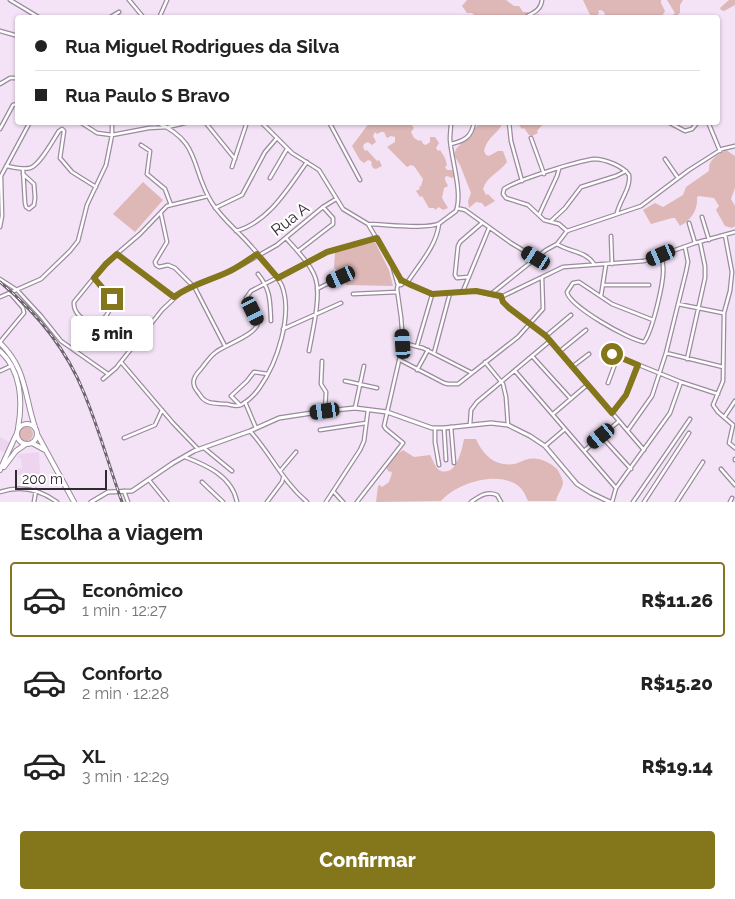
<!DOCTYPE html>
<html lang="pt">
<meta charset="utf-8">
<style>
body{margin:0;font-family:Raleway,sans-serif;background:#f6f6f6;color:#222;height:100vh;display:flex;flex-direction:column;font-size:19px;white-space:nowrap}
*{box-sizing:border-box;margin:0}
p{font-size:16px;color:#767676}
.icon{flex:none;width:28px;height:28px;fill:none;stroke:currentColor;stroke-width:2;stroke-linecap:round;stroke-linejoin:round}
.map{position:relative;height:502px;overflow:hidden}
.details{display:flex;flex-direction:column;background:#fff;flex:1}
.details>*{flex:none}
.top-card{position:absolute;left:15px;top:15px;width:705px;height:110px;border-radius:5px;box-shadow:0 1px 4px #0004;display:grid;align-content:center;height:110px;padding:0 20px;background:#fff}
.scale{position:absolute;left:15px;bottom:12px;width:92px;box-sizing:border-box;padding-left:5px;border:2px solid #2f2930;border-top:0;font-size:14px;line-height:18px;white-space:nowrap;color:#2f2930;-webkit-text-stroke:4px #fff;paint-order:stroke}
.end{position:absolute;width:22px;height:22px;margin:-11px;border:6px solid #84761a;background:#fff;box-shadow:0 0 0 2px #fff}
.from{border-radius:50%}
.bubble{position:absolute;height:35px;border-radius:5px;background:#fff;box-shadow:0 1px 4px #0004;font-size:16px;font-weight:800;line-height:35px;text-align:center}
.car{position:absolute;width:15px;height:30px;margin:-15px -8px;border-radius:6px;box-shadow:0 0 4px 1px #0007;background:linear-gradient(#222 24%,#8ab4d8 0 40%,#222 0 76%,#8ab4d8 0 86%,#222 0)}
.top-card b{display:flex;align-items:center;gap:18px;height:48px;font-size:19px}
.top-card b+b{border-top:1px solid #e0e0e0}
.top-card i{width:12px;height:12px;background:#222}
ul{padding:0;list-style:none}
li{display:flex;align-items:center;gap:15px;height:75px;margin:0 10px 8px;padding:0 10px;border:2px solid transparent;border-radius:5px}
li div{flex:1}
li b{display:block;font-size:19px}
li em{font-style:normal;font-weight:800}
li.active{border-color:#84761a}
li>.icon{width:45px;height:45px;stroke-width:1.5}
h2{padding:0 20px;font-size:22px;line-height:60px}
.action{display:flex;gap:10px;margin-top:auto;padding:10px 20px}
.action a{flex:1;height:58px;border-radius:5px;background:#84761a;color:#fff;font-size:20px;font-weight:800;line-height:58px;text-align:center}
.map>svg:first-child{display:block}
.built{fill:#edd5f0}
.green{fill:#deb7b7}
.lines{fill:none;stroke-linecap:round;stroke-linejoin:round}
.minor-casing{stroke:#9b8b9e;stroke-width:5}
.tertiary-casing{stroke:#9b8b9e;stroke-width:5.5}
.secondary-casing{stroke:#9b8b9e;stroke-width:6}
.minor{stroke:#fff;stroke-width:2.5}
.tertiary{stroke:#fff;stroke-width:3}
.secondary{stroke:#fff;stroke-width:4}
.rail-casing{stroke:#6e646f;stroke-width:3}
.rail{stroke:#fff;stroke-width:1;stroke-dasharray:4;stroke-linecap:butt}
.route{stroke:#84761a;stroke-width:6}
.labels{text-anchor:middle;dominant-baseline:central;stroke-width:4.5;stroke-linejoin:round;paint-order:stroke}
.street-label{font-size:16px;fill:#2f2930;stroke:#fff}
</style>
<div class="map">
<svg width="735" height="502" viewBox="0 0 735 502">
<rect width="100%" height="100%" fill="#f4e2f6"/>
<!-- built -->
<path class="built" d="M0,437l11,6 -5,10 -6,-3z
M39,452l1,22 -22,1 -1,-6 5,-1 -1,-10h-4l3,-4z"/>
<!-- green -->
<path class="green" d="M467,0h39l8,6h5l4,6h5l2,4h4l4,-2 4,3h-47l-8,-2 -5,2h-6l-4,-4h-5l-5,-7z
M583,0h78v3l4,8 -3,5 4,1h-62l1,-3 -2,-3 -3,-1 -2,1 1,2 -3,4h-5z
M667,0h16l-3,5v8l-2,1 1,2 -5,1 -1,-2 2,-2z
M729,0h6v5l-11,6 -3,-1 -1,-2z
M522,122l21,1v1l-6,7 1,2 -6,3 -3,-1 -5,-7 -2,1 -3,-4z
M369,123h41l4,5 -3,4 3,6 5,3 2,-1 2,4 3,1 4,-3v-5h5l4,6 -3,5 2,3 2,-1 5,8 2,7 -2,2 2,3h5l4,6 -4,2 -5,-2 -2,1v3l3,6 -4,2 -2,10 6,10 -5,2 -4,-3 -4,3 -1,-2h-5l-7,-12 -2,1 -4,-6 4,-2 -1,-2 2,-1 2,-7 -9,-13 -3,-1 -4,2 -20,-20 8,-5v-5l-4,-1 -4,2 -3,-6h-3l-4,2 -2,-2 -2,4 3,6 -4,3 -4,-3 -4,2 -1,3 2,4 2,-1 10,11 2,-1 3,6 -6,3 -3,-1 -2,-4 1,-1 -1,-2 -3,-1 -4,3 -4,-3 -8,-14z
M480,123h22c-2,10 -14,12 -18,28l2,4 3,1 9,-5h5l4,11c-8,11 -20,14 -24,27l3,6 2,-1 7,7 -10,6 -3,-4 -6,-1 -7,6 -1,-7 3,-8 -11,-28 -6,-10 2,-6z
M726,150l9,6v32l-4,11 4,7v20l-3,2 -7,-2 -9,-16 3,-4 -5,-8 -15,-2 -2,1c1,14 -6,23 -17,29l-5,-8h-3l-21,6 -8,-14 12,-7 8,4 20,-12 3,-8 23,-16c-1,-12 8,-15 17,-21z
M143,182l20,18 -28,32 -22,-18z
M375,242l14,28 4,16 -47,-1 -3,-11 -9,-6 1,-16z
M19 434a7 7 0 1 1 14 0a7 7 0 1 1-14 0Z
M464,439h12c7,16 19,28 39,25 3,-1 7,-3 10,-4 12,-4 23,1 32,9 2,3 6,10 6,14 -1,6 -6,12 -7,18h-28c-3,-7 -6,-14 -14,-18 -22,-11 -58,1 -73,18l-65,1 2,-16 2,-1 2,2 7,-5 3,-9 -2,-2 -1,1 -4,-6 12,-12 6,-4 11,7 16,-2c3,5 6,15 11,16 16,5 21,-22 23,-32z"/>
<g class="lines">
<!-- minor casing -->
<g class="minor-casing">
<path id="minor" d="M10,0l30,18
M129,0l15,18
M109,18l10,-6
M159,18l8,-18
M524,18c8,-5 17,-7 18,-18
M0,31l18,5
M0,84l10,-6h8
M80,122l17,11 15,2v-13
M156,122c46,20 34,46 56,81 12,18 24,26 38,42 8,9 28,31 32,41 11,29 -5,77 -22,101 -4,6 -12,14 -19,18 -5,2 -9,0 -15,-1 -10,-1 -20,1 -26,-9 -2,-3 -6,-7 -6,-10 -2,-6 3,-12 7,-16 5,-6 9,-13 15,-17 9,-7 42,-18 42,-30 -1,-7 -8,-17 -12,-24l5,-7 76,-39 50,-14
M205,122l30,37
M261,122l31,31 27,17 24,39 25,15 33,56
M329,122l31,58
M509,122l2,19 11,40
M668,122l17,9 7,-2 6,-7
M708,122l12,29
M0,129l13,-24 5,-1
M531,138l13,36
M451,144c13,-3 21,-7 23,-22
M141,145l9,6 -3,23 18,15 6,16
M665,159l13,19
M6,166c7,1 17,4 24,2 10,-3 23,-28 29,-37l3,-2 2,2 -4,27 12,14 24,15
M232,167l15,-45
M23,169l2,34 1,4 3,2 5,-4 1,-7 -1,-14 -11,-10
M270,178l17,-29
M215,208l27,-13 23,-43 12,-14
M457,208l8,2 46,33 25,15
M161,214l6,28 -12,20 1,3 3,2 9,-2 7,3 20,20 30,58
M539,215l18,-39 2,-7
M702,217l7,23
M551,221l14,-13 16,-21 35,-11 10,-5
M689,223l6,20
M368,224c15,0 61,6 72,-1 5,-4 11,-8 16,-12 7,-18 -5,-53 -6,-72 0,-6 1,-11 1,-17
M0,227l2,-11 -1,-40 29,-54
M236,231c33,-9 52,-43 71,-69
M567,231l-8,-7 -15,-4 -16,-15 -22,-7 -3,-4 1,-5c12,-9 74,-28 90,-30 11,0 29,7 35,16 2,13 -9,25 -12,38
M725,235l7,37 -2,19 -6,22 -1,68 -10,24 5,7 15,13 -4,18 6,5
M611,236l1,28
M286,238c10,12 26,27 30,42 5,18 -4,53 -7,71
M557,244c12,8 29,7 37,20
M298,251l35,-27v-6l-10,-11
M117,254l57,43
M393,268l4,14
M258,274c13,16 12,28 13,47
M468,277l-11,1 -2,-3 3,-29 2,-4 22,-19
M94,278l18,21c-1,12 -7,23 -20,25 -9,-4 -19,-11 -18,-22l31,-38 35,-30 27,-28 41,-10
M0,279l17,11 24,26 20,25 47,33
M397 282a3 3 0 1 1 6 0a3 3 0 1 1-6 0Z
M403,281l30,13 43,-3 25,6 62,-30 81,-6 51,-18 40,-11
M407,283c12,-19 29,-36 32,-59
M604,285h45
M317,289l24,-12
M463,291l26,-63
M353,294l44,-2
M491,294l55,-44 11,-6 10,-13 74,-25 48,-36 33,-21 13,-3
M601,296l5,-32
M0,297l41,-18 29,-28 8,-10 9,-36 19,-40 6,-30 37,-7 19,-1 21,-5
M501,297l2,5 6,6 37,28 98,114
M678,304l45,9
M653,320l-41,-16 -33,-22 -6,1 -6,9c2,14 62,48 77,50 8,-10 21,-62 19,-76 0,-3 -1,-7 -2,-11
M283,329l58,-26
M546,336l25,-21
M0,342l24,-29 -1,-5 -13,-15
M403,343l20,5 49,25
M417,346l15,-51
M559,352l27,-22
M434,353l16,-60
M666,353l57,14
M612,354l69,28 37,12
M532,356l39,43
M687,359l18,-81v-12l-5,-24
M400,360l44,23 4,1h10l60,-47 25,-28 -1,-32
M322,361l-1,23 5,8 -1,19
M121,362l52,61 25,26
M485,362l18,22 3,13 2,28
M572,367l17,-13
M417,370l11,-20
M0,371l11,-5
M515,371l101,117
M103,379l13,-11 46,-58 19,-18 50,-21 46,-26 46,-38 13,-8
M345,381l32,7
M608,383l10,-27
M245,402l11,26
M240,405l-9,-9 16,-15 7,-9 14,2
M355,408l9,-42
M612,413l14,-18 11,-30
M553,414l34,-29
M725,416l10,-15
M470,425l1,-15 6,-8 73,-61
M451,427l3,36
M444,428l2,32
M435,429v13l4,23
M320,430l46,-7
M628,430l24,-34 14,-43 20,-81 2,-10 -3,-15
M250,431c21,23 33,51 57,71
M601,436l30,33
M124,438l31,-13 7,-15
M545,446l20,-17
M204,448l28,23
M584,451l35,-30
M185,457c21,8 47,19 52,45
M735,459v1
M721,469l14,16
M280,471l16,-19
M149,480l18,22
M202,482l21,20
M124,491l4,11
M333,491l10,11
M0,492c21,-7 39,-3 57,10
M34,502l2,-12
M267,502l15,-20 1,-4
M326,502l34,-52 4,-9 4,-31
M357,502l46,-59 -17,-14 -2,-3 19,-83 -2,-26 -4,-28 1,-5
M471,502c9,-6 15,-11 26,-7l4,7
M612,502l4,-14 54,-75 11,-31
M633,502l57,-83
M644,502l45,-69
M677,502l26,-40
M730,502l2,-4"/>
</g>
<!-- tertiary casing -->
<g class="tertiary-casing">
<path id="tertiary" d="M91,502l17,-10 24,-1 41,-28 21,-12 56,-20 29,-13 46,-7 30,-3 32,4 45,16h12l47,-5 17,2 22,11 15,10 32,38 14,9 19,9"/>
</g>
<!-- secondary casing -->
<g class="secondary-casing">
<path id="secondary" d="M0,343c27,26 24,52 35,84
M0,351c21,19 23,50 18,77
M17 434a10 10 0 1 1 20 0a10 10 0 1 1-20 0Z
M37,434l37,68
M32,443l13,7
M4,467l12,-16 10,-7
M0,470l16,-35"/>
</g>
<!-- minor -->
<use href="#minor" class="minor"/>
<!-- tertiary -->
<use href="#tertiary" class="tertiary"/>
<!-- secondary -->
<use href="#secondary" class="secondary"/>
<!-- rail casing -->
<g class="rail-casing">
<path id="rail" d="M0,282c37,31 66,66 84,111 15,36 25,73 38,109"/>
</g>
<!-- rail -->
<use href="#rail" class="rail"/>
</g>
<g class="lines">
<!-- route -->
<path class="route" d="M112,299l-18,-21 12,-14 11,-10 57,43c17,-13 38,-17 56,-26 10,-5 18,-11 27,-17l21,24 49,-26 50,-14 24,42 10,5 21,9 44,-3 25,5 2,6 6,6 37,28 66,77 14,-18 12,-30 -26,-11"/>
</g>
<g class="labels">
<!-- street labels -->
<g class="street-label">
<text transform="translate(290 219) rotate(-38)">Rua A</text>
</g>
</g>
</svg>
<div class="scale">200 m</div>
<i class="end from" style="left:612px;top:354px"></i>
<i class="end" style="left:112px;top:299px"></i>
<div class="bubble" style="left:71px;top:316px;width:82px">5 min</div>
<i class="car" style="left:661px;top:255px;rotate:247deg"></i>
<i class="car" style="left:536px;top:258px;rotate:301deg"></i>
<i class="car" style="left:341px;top:277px;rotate:245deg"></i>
<i class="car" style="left:253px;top:311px;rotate:154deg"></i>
<i class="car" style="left:403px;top:344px;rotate:356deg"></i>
<i class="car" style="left:325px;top:411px;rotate:262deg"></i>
<i class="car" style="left:601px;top:436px;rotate:231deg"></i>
<div class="top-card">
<b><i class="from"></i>Rua Miguel Rodrigues da Silva</b>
<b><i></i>Rua Paulo S Bravo</b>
</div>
</div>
<section class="details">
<h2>Escolha a viagem</h2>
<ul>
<li class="active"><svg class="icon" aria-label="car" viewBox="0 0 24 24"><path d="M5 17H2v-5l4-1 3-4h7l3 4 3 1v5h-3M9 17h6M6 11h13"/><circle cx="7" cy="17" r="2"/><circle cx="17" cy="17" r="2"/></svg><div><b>Econômico</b><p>1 min · 12:27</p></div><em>R$11.26</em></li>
<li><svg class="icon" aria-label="car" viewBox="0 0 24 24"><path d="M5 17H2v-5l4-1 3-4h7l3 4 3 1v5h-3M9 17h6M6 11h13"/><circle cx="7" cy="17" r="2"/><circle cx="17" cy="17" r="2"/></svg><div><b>Conforto</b><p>2 min · 12:28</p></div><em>R$15.20</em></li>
<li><svg class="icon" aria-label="car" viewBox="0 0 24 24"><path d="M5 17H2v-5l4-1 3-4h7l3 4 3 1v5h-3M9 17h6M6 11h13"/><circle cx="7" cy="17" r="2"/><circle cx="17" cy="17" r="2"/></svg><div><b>XL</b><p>3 min · 12:29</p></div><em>R$19.14</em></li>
</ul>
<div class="action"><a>Confirmar</a></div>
</section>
